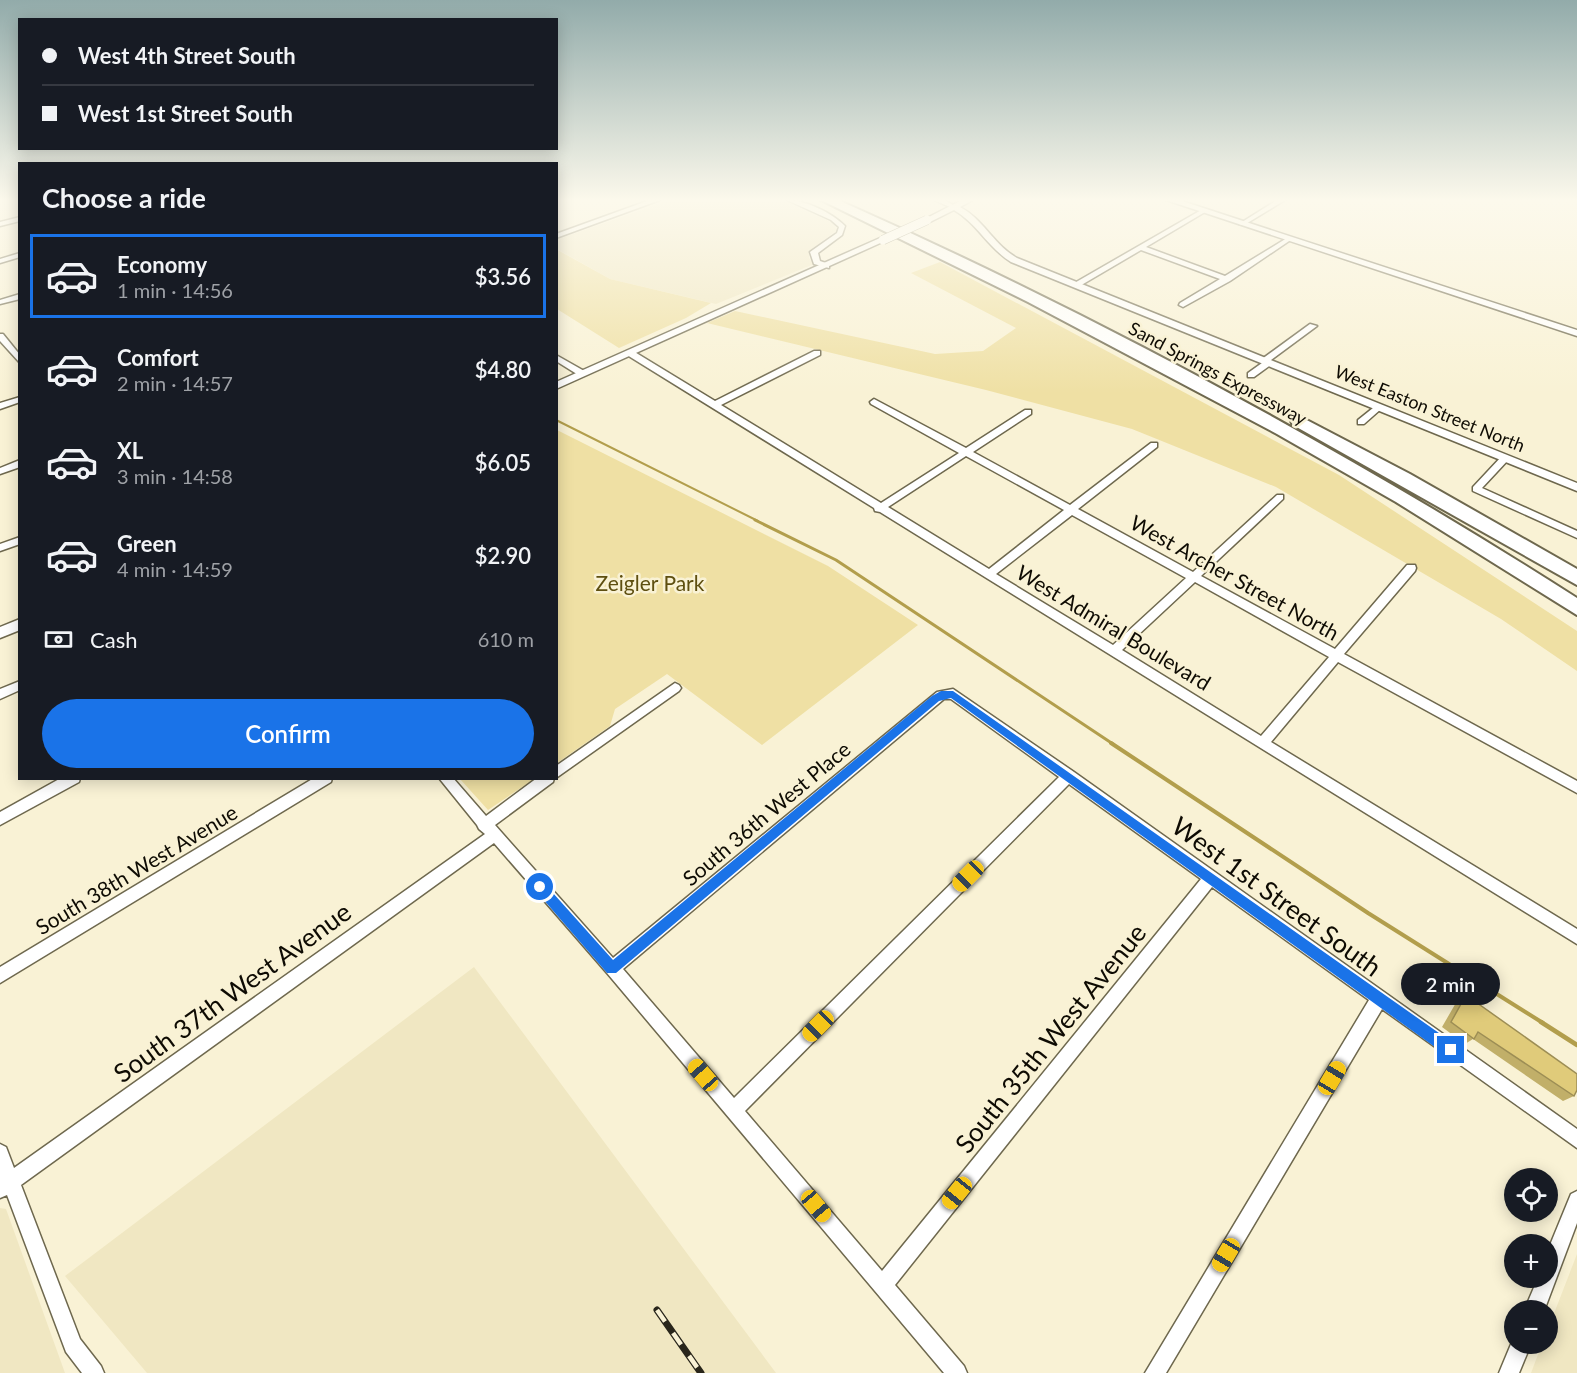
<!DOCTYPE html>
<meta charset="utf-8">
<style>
body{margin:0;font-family:Lato,sans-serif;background:#20242c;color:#f1f3f6;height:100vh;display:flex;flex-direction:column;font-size:22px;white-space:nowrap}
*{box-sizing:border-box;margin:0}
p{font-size:20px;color:#9ea1a6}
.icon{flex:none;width:33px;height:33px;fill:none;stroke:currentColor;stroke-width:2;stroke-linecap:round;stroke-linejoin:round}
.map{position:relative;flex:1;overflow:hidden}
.side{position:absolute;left:18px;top:162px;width:540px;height:618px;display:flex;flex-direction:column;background:#171b24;border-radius:0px;box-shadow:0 3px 15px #0003}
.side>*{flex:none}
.hud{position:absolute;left:18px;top:18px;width:540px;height:132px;border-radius:0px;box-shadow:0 3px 15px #0003;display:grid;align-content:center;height:132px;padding:0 24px;background:#171b24}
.tools{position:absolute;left:1504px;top:1168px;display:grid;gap:12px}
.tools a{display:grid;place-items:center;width:54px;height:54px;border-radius:50%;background:#171b24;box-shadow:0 3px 15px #0003;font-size:30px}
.end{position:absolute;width:27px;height:27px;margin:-14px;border:8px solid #1a73e8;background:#fff;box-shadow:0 0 0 3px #fff}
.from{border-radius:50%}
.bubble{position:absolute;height:42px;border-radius:21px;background:#171b24;box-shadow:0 3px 15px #0003;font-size:20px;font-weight:600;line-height:42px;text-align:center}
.car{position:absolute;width:18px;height:36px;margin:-18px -9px;border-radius:8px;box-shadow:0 0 4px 2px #0007;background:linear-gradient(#f5c518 24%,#345 0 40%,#f5c518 0 76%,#345 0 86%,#f5c518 0)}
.hud b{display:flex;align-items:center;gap:21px;height:57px;font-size:22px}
.hud b+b{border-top:2px solid #363941}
.hud i{width:15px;height:15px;background:#f1f3f6}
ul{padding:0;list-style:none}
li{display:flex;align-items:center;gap:18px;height:84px;margin:0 12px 9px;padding:0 12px;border:3px solid transparent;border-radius:0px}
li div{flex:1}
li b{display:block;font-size:22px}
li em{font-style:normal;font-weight:600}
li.active{border-color:#1a73e8}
li>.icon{width:54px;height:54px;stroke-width:1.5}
h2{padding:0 24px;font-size:27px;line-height:72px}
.pay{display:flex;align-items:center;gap:15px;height:66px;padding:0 24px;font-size:22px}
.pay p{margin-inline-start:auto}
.action{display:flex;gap:12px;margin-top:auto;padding:12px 24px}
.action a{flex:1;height:69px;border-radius:36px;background:#1a73e8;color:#fff;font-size:24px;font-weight:600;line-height:69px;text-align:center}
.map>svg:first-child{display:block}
.built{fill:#f0e7c2}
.green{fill:#efe0a4}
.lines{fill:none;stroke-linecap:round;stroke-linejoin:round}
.stream-far3{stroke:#b29e4c;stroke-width:2}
.stream-far2{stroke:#b29e4c;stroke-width:3}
.stream-far1{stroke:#b29e4c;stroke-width:4}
.stream{stroke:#b29e4c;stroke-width:4.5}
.minor-casing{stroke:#6e684e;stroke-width:3}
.tertiary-casing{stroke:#6e684e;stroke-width:3}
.motorway-casing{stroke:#6e684e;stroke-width:4}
.minor{fill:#fff;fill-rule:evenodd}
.tertiary{fill:#fff;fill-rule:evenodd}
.motorway{fill:#fff;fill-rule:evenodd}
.rail-casing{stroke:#29261b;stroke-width:7}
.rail{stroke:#f9f2d5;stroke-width:4.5;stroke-dasharray:14;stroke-linecap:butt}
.tertiary-bridge-casing{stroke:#6e684e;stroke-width:10;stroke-linecap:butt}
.tertiary-bridge{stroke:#fff;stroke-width:9}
.wall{fill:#c1af69}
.building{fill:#e0cb7a;stroke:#9d8e55;stroke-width:1.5}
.route{fill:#1a73e8}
.labels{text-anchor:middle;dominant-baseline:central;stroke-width:5;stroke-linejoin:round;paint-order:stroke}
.far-street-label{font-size:18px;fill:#0e0b03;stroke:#f9f2d5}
.street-label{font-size:21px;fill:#0e0b03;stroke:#f9f2d5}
.park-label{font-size:21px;fill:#5e4f10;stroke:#f9f2d5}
.near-street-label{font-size:26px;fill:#0e0b03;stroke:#f9f2d5}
</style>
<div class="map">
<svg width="1577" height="1373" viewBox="0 0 1577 1373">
<rect width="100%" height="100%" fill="#f9f2d5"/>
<!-- built -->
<path class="built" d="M670,200h112l51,23 4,7 -28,21v7l5,6 -98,40 -106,-25 -53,-30 -1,-9z
M474,967l302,406h-629l-82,-97z
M0,1208l6,1 59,164h-65z
M1577,1254v119h-46l11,-29h6v-15z"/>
<!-- green -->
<path class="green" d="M556,249l54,30 101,24 -25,15 -67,30 -62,-39z
M940,262l399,213 238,156v40l-76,-52 -225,-132 -144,-58 -146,-39 -279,-67 28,-12 200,43 48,-3 33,-23 -105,-55z
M557,430l271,136 90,59 -156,120 -95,-71 -52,35 -5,17 -53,37z
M460,779h74l-46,31z"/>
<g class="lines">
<!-- stream-far3 -->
<path class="stream-far3" d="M556,420l202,101"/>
<!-- stream-far2 -->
<path class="stream-far2" d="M755,520l81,40 277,184"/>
<!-- stream-far1 -->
<path class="stream-far1" d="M1111,743l257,170 175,110"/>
<!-- stream -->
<path class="stream" d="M1541,1022l36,23"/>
<!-- minor casing -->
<g class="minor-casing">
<path id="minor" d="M650,200h10l-104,38v-4z
M787,200c19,0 45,13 58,26l-3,9 -24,18 2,8 9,3v4l-15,-4 -4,-12 27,-19 2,-6 -8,-7z
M934,200h10l13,7 -5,1z
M1277,200h8l-41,25 -5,-1z
M1203,209l3,2 -1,1 -59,35 79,29 62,-38 5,1 -62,42 -47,26 -4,-2 1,-2 40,-24 -79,-29 -63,37 -7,-2z
M20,217v4l-20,5v-4z
M20,253v4l-20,6v-4z
M20,294v5l-20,5v-4z
M1310,324l7,2 -46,34 1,4 -18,13h-6v-4l14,-10v-4z
M0,334h3l17,21v8l-20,-22z
M627,351h6l82,50 99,-50h6v4l-99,50 160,98 78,-50 -88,-49 -1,-2 4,-3 92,49 59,-38h6v4l-58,38 97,53 81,-62h6v4l-79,62 115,63 84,-77h6v4l-82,77 134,73 72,-84h8l1,3 -1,3 -71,83 233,127v12l-239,-131 -67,80 306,187v15l-697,-432 -5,-1 -1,-3 -247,-153zM966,456l98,54 -75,59 -101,-62zM1072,515l114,63 -73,67 -117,-71zM1195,582l134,75 -68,79 -139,-86z
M556,355l30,17 1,2 -7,2 -24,-15z
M20,397v5l-20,7v-6z
M1378,404l4,3 -1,2 -17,15h-6v-4z
M1505,455l5,3 -28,30 95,43v7l-104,-47v-4l29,-31z
M20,460v7l-20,7v-6z
M20,537v7l-20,7v-7z
M20,681v9l-20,9v-10z
M675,683l4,2 2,3 -2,3 -123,87v-12z
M953,689l121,83 503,357v19l-195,-139 -216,364h-21l224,-373 -157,-113 -317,398 69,81 3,7h-23l-337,-400 -113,-130 -473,342 59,154 21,27 3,7h-22l-16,-21 -59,-157 -7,3v-54l6,3 8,21 471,-334 -6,-5 -2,-4 -38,-47h14l33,38 51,-38h17l-1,4 -58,43 118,133 324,-266zM944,699h7l108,78 -325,321 -111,-129zM1069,784l132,95 -319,392 -137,-160z
M61,778h19l-1,4 -79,43v-13z
M314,778h18l-1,4 -331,201v-16z
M1577,1191v32l-33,88h-20l14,-33h10v-28l23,-56z
M1514,1337l1,7h16l-12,29h-20z"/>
</g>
<!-- tertiary casing -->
<g class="tertiary-casing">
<path id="tertiary" d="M962,200h11l-13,7c23,12 34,38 57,51l560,225v8l-566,-229c-23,-14 -34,-39 -57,-52l-24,12 -7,-2z
M1166,200h13l398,130v6z
M880,238l7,2 -331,149v-7z
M20,619v11l-20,8v-11z"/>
</g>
<!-- motorway casing -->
<g class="motorway-casing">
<path id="motorway" d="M821,200h17c253,113 506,249 739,398v17l-181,-113 -119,-68 -249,-132z
M1299,416l111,58 167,95v16l-284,-160 -2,-4z"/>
</g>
<!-- minor -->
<use href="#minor" class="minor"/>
<!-- tertiary -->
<use href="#tertiary" class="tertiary"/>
<!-- motorway -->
<use href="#motorway" class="motorway"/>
<!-- rail casing -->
<g class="rail-casing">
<path id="rail" d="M657,1310l44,63"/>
</g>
<!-- rail -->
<use href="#rail" class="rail"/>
<!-- tertiary-bridge casing -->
<g class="tertiary-bridge-casing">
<path id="tertiary-bridge" d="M883,240l44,-20"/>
</g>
<!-- tertiary-bridge -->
<use href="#tertiary-bridge" class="tertiary-bridge"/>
</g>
<!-- wall -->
<path class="wall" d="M1466,995l108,101 -11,5 -90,-62 -8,5 -23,-17 15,-26z"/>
<!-- building -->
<path class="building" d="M1466,995l111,79v16l-3,6 -96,-64 -4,7 -23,-17z"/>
<!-- sky -->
<linearGradient id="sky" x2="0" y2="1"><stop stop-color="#92abaa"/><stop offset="0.51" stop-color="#fcf9ec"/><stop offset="1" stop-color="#fcf9ec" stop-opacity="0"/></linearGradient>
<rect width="1577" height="393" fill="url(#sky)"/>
<!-- route -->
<path class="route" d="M953,691l503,354v10h-10l-495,-357 -12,3 -323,272h-9l-71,-82v-8h8l69,77 319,-264 9,-5z"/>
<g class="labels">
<!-- far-street labels -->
<g class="far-street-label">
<text transform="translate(1218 373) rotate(28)">Sand Springs Expressway</text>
<text transform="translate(1430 408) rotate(22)">West Easton Street North</text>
</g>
<!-- street labels -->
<g class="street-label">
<text transform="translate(1235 577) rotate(29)">West Archer Street North</text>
<text transform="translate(1114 627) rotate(31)">West Admiral Boulevard</text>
<text transform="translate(766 813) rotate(-40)">South 36th West Place</text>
<text transform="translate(136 869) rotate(-31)">South 38th West Avenue</text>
</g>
<!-- park labels -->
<g class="park-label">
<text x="650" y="582">Zeigler Park</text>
</g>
<!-- near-street labels -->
<g class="near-street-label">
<text transform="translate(1277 896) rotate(36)">West 1st Street South</text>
<text transform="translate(232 992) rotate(-36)">South 37th West Avenue</text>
<text transform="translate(1050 1038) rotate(-51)">South 35th West Avenue</text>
</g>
</g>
</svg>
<div class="tools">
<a><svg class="icon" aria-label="locate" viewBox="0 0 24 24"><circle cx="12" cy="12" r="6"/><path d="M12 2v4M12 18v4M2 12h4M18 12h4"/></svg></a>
<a>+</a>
<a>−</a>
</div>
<i class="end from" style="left:540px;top:887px"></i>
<i class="end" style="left:1451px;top:1050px"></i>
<div class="bubble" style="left:1401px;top:963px;width:99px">2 min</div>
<i class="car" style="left:968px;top:876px;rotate:225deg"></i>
<i class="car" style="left:818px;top:1026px;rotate:225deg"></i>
<i class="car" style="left:703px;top:1075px;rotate:319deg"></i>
<i class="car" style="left:1332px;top:1078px;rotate:31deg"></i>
<i class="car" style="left:957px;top:1193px;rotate:219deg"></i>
<i class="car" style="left:816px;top:1206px;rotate:140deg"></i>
<i class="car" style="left:1226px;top:1255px;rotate:211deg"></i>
<div class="hud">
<b><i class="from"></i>West 4th Street South</b>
<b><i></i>West 1st Street South</b>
</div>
<section class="side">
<h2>Choose a ride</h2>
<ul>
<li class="active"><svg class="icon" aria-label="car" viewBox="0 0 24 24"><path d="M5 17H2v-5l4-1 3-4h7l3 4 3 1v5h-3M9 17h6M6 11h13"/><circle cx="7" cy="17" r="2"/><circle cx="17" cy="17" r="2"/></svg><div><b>Economy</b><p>1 min · 14:56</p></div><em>$3.56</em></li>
<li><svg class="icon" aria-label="car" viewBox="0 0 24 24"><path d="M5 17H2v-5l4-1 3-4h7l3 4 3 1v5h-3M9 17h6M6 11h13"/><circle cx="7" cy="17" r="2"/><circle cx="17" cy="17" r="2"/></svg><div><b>Comfort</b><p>2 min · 14:57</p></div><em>$4.80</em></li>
<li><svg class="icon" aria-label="car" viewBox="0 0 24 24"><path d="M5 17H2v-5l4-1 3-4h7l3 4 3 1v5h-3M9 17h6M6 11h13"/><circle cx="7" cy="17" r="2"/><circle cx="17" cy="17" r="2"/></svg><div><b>XL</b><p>3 min · 14:58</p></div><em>$6.05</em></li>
<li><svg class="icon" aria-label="car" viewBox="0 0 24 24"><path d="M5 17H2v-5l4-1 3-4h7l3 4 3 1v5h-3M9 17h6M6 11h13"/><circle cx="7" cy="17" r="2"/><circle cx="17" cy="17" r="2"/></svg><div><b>Green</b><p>4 min · 14:59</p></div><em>$2.90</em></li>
</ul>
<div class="pay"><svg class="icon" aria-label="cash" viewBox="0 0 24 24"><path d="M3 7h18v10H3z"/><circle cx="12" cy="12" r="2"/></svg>Cash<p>610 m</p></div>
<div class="action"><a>Confirm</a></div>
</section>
</div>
